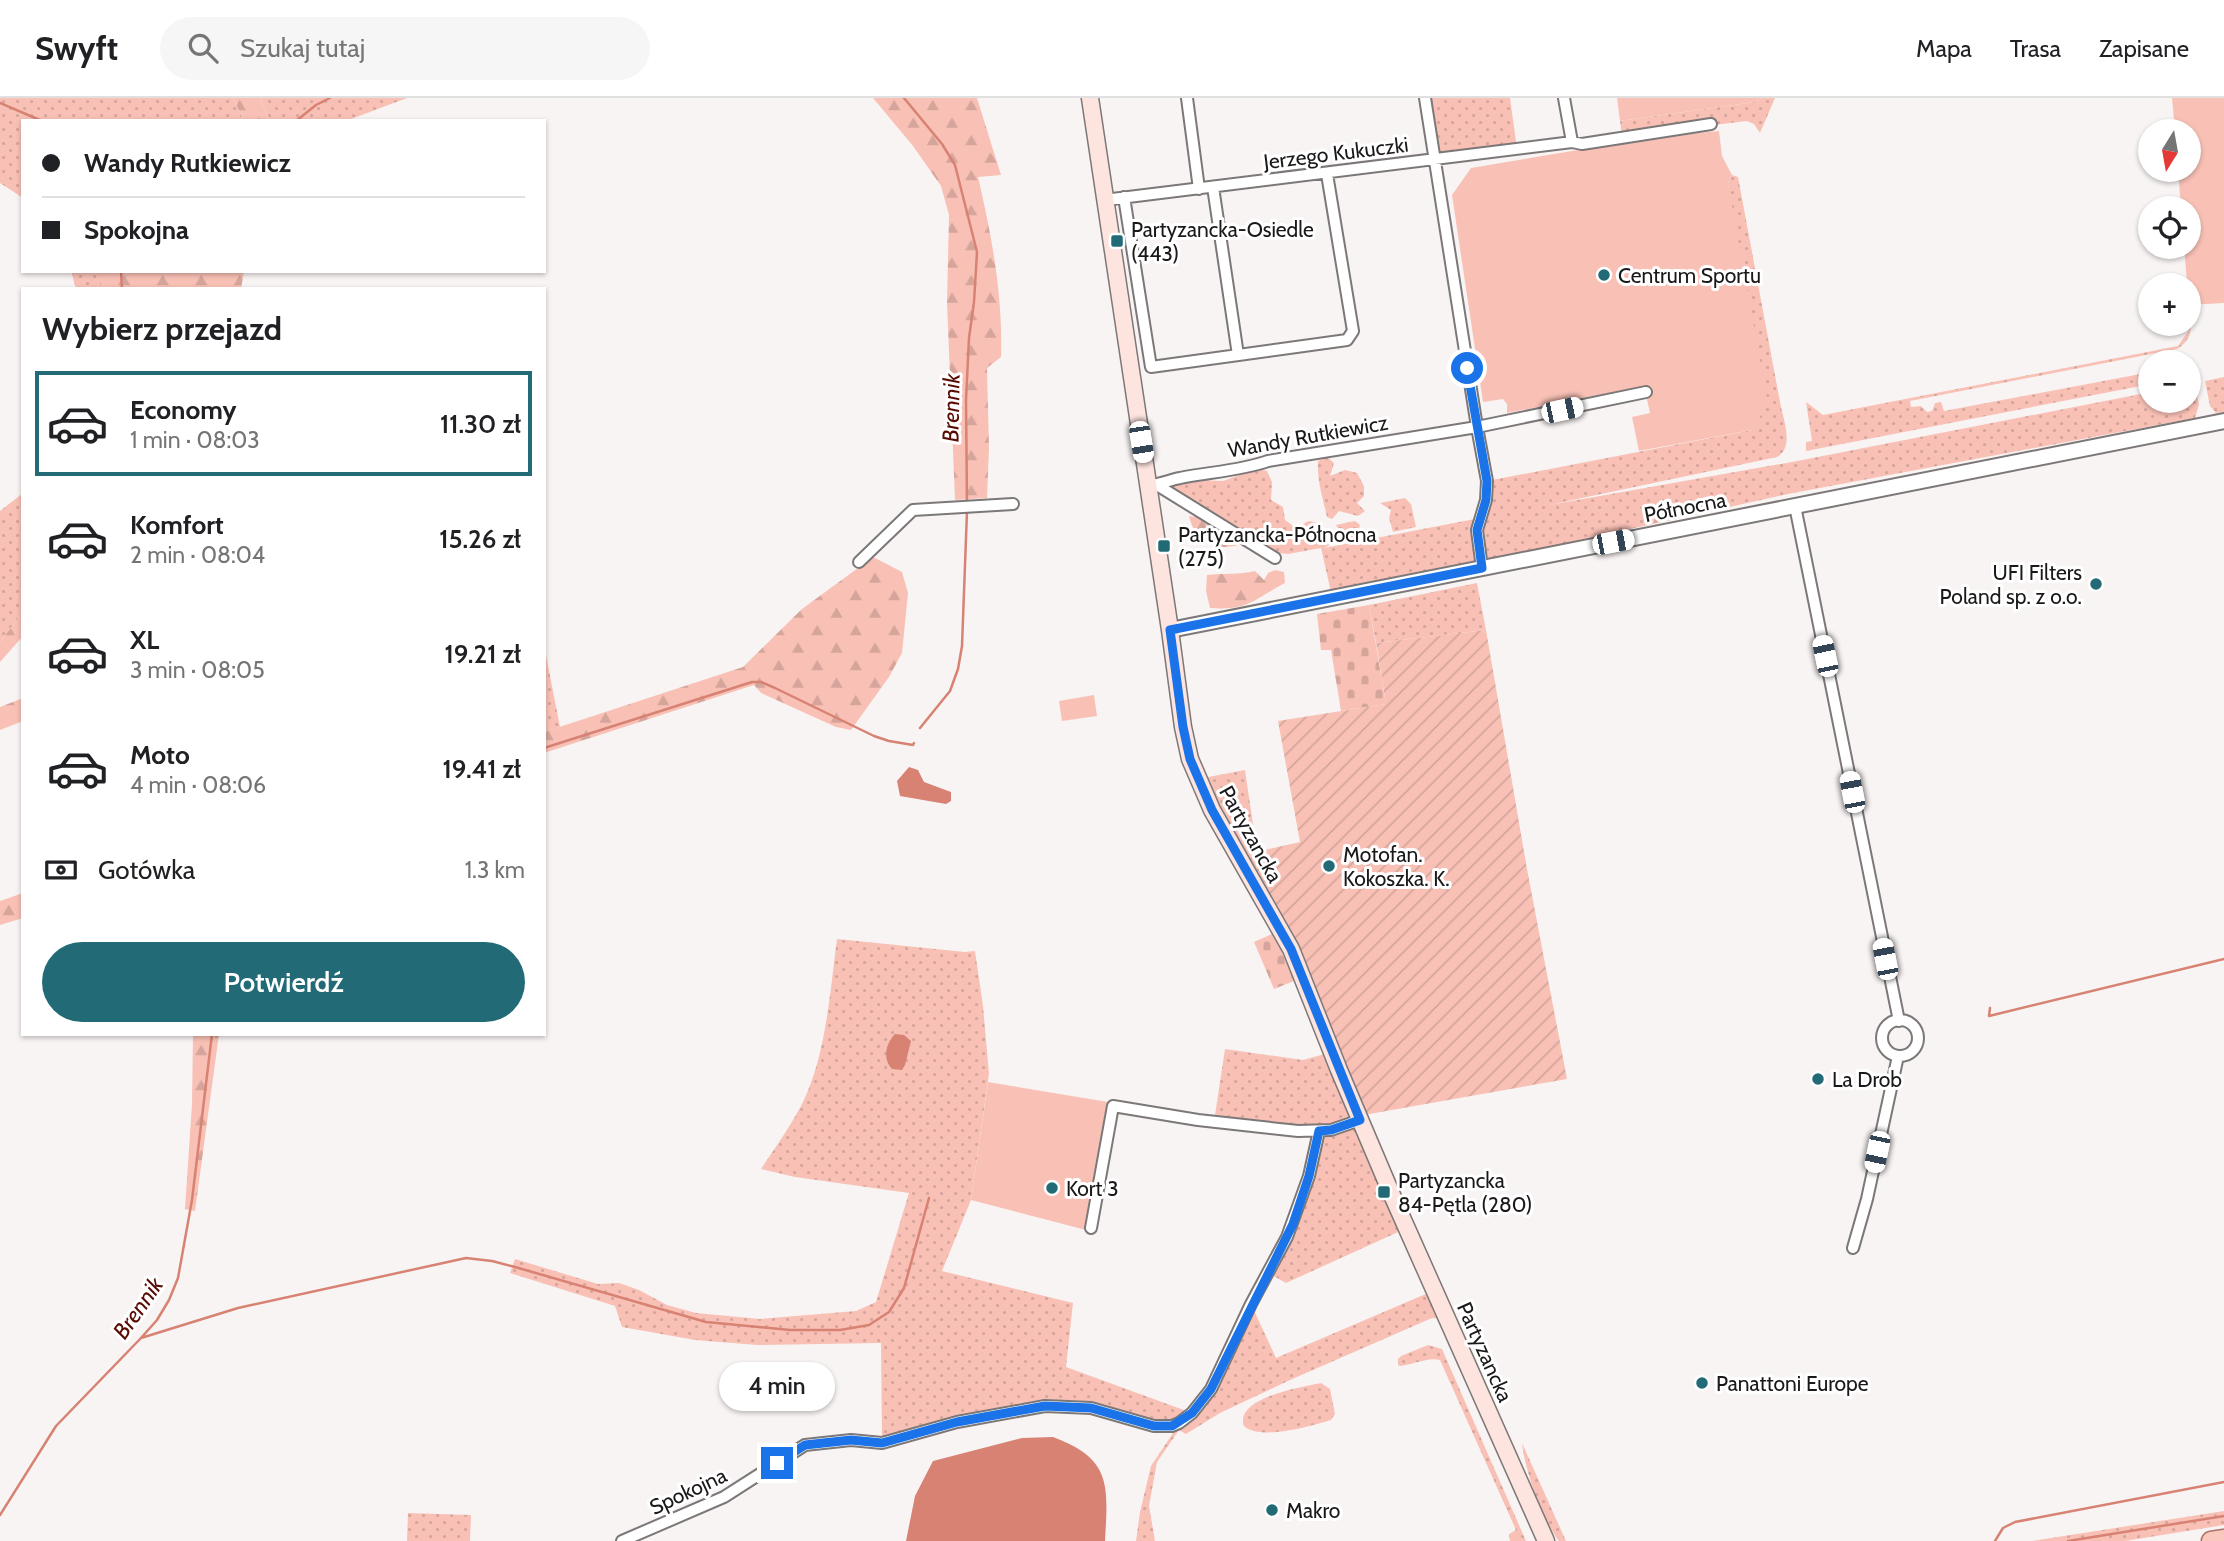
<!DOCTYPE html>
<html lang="pl">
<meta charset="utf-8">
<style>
body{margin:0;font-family:Cabin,sans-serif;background:#f6f6f6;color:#202124;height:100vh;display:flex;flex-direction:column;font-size:26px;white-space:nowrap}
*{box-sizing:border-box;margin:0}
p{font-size:23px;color:#757577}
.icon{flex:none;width:38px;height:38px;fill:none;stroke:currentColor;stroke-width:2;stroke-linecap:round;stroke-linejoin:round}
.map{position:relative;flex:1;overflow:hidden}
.drawer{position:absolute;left:21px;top:189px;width:525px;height:749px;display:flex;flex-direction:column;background:#fff;border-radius:0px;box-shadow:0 2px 5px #0004}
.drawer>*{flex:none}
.top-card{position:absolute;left:21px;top:21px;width:525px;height:154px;border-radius:0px;box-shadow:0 2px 5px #0004;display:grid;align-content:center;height:154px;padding:0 21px;background:#fff}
.needle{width:46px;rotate:191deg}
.controls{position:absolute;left:2138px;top:21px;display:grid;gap:14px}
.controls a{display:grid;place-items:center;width:63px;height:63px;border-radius:50%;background:#fff;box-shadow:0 2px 5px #0004;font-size:35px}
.end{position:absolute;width:32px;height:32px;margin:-16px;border:9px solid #1a73e8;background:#fff;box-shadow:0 0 0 4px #fff}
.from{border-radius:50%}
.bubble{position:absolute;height:49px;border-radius:24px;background:#fff;box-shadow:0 2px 5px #0004;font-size:23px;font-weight:600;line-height:49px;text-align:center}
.car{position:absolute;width:21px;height:42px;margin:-21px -10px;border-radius:9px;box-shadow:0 0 5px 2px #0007;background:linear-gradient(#fff 24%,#345 0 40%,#fff 0 76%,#345 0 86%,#fff 0)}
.top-card b{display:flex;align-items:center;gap:24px;height:66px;font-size:26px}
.top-card b+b{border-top:2px solid #e0e0e0}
.top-card i{width:18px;height:18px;background:#202124}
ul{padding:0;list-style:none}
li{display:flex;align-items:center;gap:21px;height:105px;margin:0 14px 10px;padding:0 7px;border:4px solid transparent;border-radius:0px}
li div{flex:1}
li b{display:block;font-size:26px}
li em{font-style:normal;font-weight:600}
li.on{border-color:#216a76}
li>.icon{width:63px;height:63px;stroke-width:1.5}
h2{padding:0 21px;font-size:32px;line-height:84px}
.pay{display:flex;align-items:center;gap:18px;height:77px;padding:0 21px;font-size:26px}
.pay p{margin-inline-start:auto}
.action{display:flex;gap:14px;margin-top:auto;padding:14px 21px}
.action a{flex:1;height:80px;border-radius:42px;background:#216a76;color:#fff;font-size:28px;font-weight:600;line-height:80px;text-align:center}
header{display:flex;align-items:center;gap:42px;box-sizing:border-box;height:98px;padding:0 35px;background:#fff;border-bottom:2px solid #e0e0e0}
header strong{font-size:33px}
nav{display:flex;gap:38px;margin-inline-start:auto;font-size:24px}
.search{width:490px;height:63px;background:#f6f6f6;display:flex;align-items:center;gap:18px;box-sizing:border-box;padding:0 24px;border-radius:38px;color:#757577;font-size:26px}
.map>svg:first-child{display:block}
.grass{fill:url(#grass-dots)}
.forest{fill:url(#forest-firs)}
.cemetery{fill:url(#cemetery-stones)}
.garden{fill:url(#garden-furrows)}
.pitch{fill:#f9c1b6}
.water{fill:#d78272}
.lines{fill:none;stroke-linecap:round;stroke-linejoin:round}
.stream{stroke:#d78272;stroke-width:2.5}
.minor-casing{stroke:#7c7878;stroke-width:14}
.tertiary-casing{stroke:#7c7878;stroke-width:18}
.secondary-casing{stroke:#7c7878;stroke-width:19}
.primary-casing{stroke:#ab7368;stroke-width:21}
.minor{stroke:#fff;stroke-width:10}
.tertiary{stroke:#fff;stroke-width:14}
.secondary{stroke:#fde4df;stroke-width:16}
.primary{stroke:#fbc8be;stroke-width:18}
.route{stroke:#1a73e8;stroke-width:9}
.poi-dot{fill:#216a76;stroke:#fff;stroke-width:2.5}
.labels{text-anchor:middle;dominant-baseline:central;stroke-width:6;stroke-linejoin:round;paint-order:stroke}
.street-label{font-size:21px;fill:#1a1818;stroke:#fff}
.poi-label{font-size:21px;fill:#1a1818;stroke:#fff;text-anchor:start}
.water-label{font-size:23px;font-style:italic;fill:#580b02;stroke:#fff}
</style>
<header>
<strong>Swyft</strong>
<div class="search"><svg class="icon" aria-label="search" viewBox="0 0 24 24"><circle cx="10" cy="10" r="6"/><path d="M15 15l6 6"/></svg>Szukaj tutaj</div>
<nav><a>Mapa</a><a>Trasa</a><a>Zapisane</a></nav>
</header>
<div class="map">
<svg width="2224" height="1443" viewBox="0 0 2224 1443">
<defs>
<pattern id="grass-dots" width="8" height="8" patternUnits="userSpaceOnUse" patternTransform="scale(1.75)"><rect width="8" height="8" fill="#f9c1b6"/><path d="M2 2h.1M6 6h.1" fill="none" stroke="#d5a59c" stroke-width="1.8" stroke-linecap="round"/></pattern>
<pattern id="forest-firs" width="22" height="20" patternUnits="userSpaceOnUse" patternTransform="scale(1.75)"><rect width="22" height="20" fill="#f9c1b6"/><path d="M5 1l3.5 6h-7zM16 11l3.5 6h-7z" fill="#d5a59c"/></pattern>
<pattern id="cemetery-stones" width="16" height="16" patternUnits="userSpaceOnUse" patternTransform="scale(1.75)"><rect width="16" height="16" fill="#f9c1b6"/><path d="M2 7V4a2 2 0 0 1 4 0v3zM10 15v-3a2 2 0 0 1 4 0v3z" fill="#d5a59c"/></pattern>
<pattern id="garden-furrows" width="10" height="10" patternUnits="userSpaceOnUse" patternTransform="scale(1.75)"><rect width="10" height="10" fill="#f9c1b6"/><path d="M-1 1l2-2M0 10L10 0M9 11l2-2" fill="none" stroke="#d5a59c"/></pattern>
</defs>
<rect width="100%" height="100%" fill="#f8f4f3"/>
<!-- grass -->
<path class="grass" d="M0,0h233l11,23h-221v77l-23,-15z
M260,0h147l-61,23h-77z
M1425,0h85l7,51 -82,11z
M1761,0h14l-15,35 -6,-9 -7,-3 -125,15 -2,-15 135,-19z
M1732,77l6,2 42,225c3,17 15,45 -3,55l-228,48 243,-43 359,-70v9h38v-17l6,-1 4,22 -4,13 -402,75 -308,68 -154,31 -10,-44 -33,6 -16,-2 -105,-66 30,-6 26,1 22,-8 17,-3 5,1 5,11 -1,18 12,7 2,13 11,8 13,-7 6,1 8,12h6l7,8 -12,6 156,-30 7,-37 265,-51 -24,-247z
M71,173h30v18h-25z
M2189,208c2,17 6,33 -12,43l-267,52 1,6 10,-1 6,6 5,-1 3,-8 6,-1 3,9 207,-39v12l-345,67v-9l6,-1 -6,-39 17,13 355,-69 11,-16z
M2224,279v35l-8,1 -6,-7 -5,-25z
M1327,359l7,6 -4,13 15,-6 12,3 7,13v10l-7,7 8,8 -7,5 -19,-5 -7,8 -5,-2c-4,-19 -10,-35 -9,-56z
M23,395v119l-23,30v-131z
M1405,400l6,6 5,23 -23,5 -4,-14 2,-8 -11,-7z
M1355,423l5,4 -3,14 -11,2 -10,-16z
M1477,485l9,47 -110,13 -7,-38z
M544,547l16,82 -16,5z
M1245,672l12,82 -19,4 -40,-77z
M837,841l128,13 10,-1 8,55 6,68 -18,126 -29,71 131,32 -7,64 126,46 59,-109 25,54 159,-68 13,29 -16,-1 -142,62 -70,33 -34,21 -7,-4 -22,32 -8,44 6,35h-19l4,-29 11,-46 22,-33 5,-3 -6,-3 -112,-22 -178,38 -1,-100 -124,2 -62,-5 -73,-13 -7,-21 -105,-33 5,-14 83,25 21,-1 20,7 28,15 29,8 64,6 96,-8 20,-9 33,-109 -114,-16 -34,-8c14,-21 29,-42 41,-65 24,-48 28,-112 35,-165z
M1225,951l78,11 29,-8 75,176 -121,55 -18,-10 8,-13 43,-128 -105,-10z
M1428,1247l14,4 84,192h-16l-1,-7 7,-4 -76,-170c-13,-3 -27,5 -41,6l-1,-2v-5l3,-3z
M1321,1285l9,6 5,25 -4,6c-20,6 -71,21 -87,6 -10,-28 58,-39 77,-43z
M1522,1345l44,98h-7c-17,-20 -34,-71 -37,-98z
M2224,1413v14l-99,16h-93z
M408,1415l63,2 -1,26h-63z"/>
<!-- forest -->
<path class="forest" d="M233,0h27l9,23h-25z
M873,0h104l24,77 -23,2c14,60 25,119 23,180l-14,11 2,80 -2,50 -32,2 -8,-197 2,-88 -8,-29 -28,-40z
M101,173h143l-3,18h-140z
M1189,418l7,1 15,9 5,-1 26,19c-27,8 -46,0 -53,-28z
M873,459l29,15 6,21 -6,60 -13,24 -38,53 -15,-3 -75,-34 -7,-8 -210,68v-21l199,-65 59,-58z
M1275,472l9,2 1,11c-31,16 -36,28 -75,25l-4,-17 1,-16c16,-2 32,0 48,-4l9,9 4,-7z
M23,514v24l-23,26v-20z
M23,600v23l-23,9v-23z
M23,795v25l-23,7v-24z
M193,936h26l-24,177 -10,-2 7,-105z"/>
<!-- cemetery -->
<path class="cemetery" d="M1369,507l17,99 -45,7 -10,-61h-10l-4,-36z
M1274,835l20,48 -20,8 -20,-47z"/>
<!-- garden -->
<path class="garden" d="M1486,532l41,239 40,210 -209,37 -67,-167 -53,-93 62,-14 -22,-121 108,-17 -10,-61z"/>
<!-- pitch -->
<path class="pitch" d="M1617,0h144l-6,4 -135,19z
M2172,0h52v205l-35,2 -5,-58h5v-39h-8l-3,-38h11v-39h-14z
M1719,33l3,25 10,19 -4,8 40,221 -16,26 -113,21 -7,-34 18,-4 -6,-27 -137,27v-9l-4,-5 -20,3 -31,-207 19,-27 185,-31z
M1094,597l3,21 -35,5 -3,-20z
M988,984l120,20 5,4 -27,124 -115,-30z"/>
<!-- water -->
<path class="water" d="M909,669l9,3 6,12 27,10v9l-5,3 -46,-8 -3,-15z
M895,936l9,1 7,6 -6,24 -3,5 -10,-1c-10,-10 -6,-26 3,-35z
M1053,1339c59,22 55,48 52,104h-199l9,-45 18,-35 89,-23z"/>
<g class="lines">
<!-- stream -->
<path class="stream" d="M904,0l38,46 13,21 22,87 -3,50 -5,36 -3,62 1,104
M0,5l42,18
M296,23l20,-16 14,-7
M121,173l1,18
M920,630l30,-37 8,-22 4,-23 5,-135
M544,650l208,-66h9l14,6 99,48 15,5 24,4 1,-2
M1990,910l-1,8 235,-57
M141,1240l97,-30 228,-50 26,3 23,6 191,55 84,8h50l29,-5 20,-13 15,-24 25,-90
M0,1417l56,-89 85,-88 16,-18 12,-20 9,-22 14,-78 20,-166
M1995,1443l8,-13 12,-6 209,-40
M2068,1443l156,-25"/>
<!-- minor casing -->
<g class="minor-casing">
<path id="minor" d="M1187,0l12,91
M1564,0l8,44
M1213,89l25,168
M1124,99l27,170 196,-27 6,-9 -26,-157
M1104,102l468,-58 10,2 129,-20
M1148,387c11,0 21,-5 32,-7 29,-6 60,-7 88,-17l209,-34 -52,-329
M1157,387l118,73
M1795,408l104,515
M859,464l54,-52 100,-6
M1482,470l-5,-38 9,-30 1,-19 -10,-54 169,-35
M1882 940a18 18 0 1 1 36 0a18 18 0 1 1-36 0Z
M1091,1130l22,-122 85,14 100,11 33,-1 29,-10
M1853,1150l14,-49 31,-143
M622,1443l102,-44 81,-52 46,-5 31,3 75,-21 88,-16 46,2 63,18h18l7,-3 13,-10 19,-24 40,-85 36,-67 22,-61 10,-45"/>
</g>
<!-- tertiary casing -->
<g class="tertiary-casing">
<path id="tertiary" d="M1170,532l1054,-209"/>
</g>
<!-- secondary casing -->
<g class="secondary-casing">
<path id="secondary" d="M1090,0l80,532 13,97 7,32 22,51 79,139 48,121 53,125 154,346"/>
</g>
<!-- primary casing -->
<g class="primary-casing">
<path id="primary" d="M2211,1443l13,-2"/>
</g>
<!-- minor -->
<use href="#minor" class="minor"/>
<!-- tertiary -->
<use href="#tertiary" class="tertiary"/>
<!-- secondary -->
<use href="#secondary" class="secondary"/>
<!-- primary -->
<use href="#primary" class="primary"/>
</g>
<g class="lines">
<!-- route -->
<path class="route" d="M777,1365l28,-18 46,-5 31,3 75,-21 88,-16 46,2 63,18h18l20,-13 19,-24 82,-165 16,-48 10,-45 12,-1 29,-10 -69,-171 -79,-139 -22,-51 -7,-32 -13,-97 312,-62 -5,-38 9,-30 1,-19 -20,-113"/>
</g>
<!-- markers -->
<g class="poi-dot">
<rect x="1110" y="136" width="14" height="14" rx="3.5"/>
<circle cx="1604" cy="177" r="7"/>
<rect x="1157" y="441" width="14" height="14" rx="3.5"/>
<circle cx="2096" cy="486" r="7"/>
<circle cx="1329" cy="768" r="7"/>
<circle cx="1818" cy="981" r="7"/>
<circle cx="1052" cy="1090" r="7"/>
<rect x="1377" y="1087" width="14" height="14" rx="3.5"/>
<circle cx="1702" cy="1285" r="7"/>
<circle cx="1272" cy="1412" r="7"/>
</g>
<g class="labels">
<!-- street labels -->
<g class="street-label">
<text transform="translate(1336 55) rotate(-7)">Jerzego Kukuczki</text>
<text transform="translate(1308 338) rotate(-10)">Wandy Rutkiewicz</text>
<text transform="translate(1685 409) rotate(-11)">Północna</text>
<text transform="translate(1251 736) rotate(61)">Partyzancka</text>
<text transform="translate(1485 1254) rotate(66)">Partyzancka</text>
<text transform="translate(688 1393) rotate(-25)">Spokojna</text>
</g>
<!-- poi labels -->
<g class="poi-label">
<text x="1131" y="131">Partyzancka-Osiedle<tspan x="1131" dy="24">(443)</tspan></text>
<text x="1618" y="177">Centrum Sportu</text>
<text x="1178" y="436">Partyzancka-Północna<tspan x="1178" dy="24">(275)</tspan></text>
<text x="2082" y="474" text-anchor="end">UFI Filters<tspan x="2082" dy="24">Poland sp. z o.o.</tspan></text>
<text x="1343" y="756">Motofan.<tspan x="1343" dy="24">Kokoszka. K.</tspan></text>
<text x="1832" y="981">La Drob</text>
<text x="1398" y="1082">Partyzancka<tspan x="1398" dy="24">84-Pętla (280)</tspan></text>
<text x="1066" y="1090">Kort 3</text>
<text x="1716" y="1285">Panattoni Europe</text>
<text x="1286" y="1412">Makro</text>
</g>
<!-- water labels -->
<g class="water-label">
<text transform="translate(951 310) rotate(-89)">Brennik</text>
<text transform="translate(138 1210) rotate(-55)">Brennik</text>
</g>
</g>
</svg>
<div class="controls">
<a><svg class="needle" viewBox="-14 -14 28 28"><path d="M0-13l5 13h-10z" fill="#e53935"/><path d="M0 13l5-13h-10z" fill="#757577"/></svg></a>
<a><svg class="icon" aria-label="locate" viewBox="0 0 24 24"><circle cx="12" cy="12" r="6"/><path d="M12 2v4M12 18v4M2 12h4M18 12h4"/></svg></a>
<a>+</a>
<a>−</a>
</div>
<i class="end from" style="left:1467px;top:270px"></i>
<i class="end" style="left:777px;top:1365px"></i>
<div class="bubble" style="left:719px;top:1264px;width:116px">4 min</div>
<i class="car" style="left:1562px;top:312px;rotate:78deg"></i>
<i class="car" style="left:1141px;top:344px;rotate:171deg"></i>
<i class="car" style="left:1613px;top:444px;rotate:79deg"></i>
<i class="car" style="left:1825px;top:558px;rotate:348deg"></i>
<i class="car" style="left:1852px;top:694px;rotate:349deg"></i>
<i class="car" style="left:1885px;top:861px;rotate:349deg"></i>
<i class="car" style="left:1877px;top:1054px;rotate:192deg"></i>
<div class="top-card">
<b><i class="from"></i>Wandy Rutkiewicz</b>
<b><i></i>Spokojna</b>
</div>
<section class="drawer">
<h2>Wybierz przejazd</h2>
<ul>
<li class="on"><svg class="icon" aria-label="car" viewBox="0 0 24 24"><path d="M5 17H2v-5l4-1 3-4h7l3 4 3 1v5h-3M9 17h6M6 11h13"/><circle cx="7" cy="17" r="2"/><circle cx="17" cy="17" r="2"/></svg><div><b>Economy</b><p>1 min · 08:03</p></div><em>11.30 zł</em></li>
<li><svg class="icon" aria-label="car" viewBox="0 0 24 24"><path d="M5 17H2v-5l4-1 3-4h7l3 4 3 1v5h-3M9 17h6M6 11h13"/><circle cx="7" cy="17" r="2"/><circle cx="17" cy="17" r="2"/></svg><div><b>Komfort</b><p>2 min · 08:04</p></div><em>15.26 zł</em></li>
<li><svg class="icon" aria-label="car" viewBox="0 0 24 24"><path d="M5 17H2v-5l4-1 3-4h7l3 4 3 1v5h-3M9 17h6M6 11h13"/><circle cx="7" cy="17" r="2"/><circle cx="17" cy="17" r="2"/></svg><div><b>XL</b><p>3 min · 08:05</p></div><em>19.21 zł</em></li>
<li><svg class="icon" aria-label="car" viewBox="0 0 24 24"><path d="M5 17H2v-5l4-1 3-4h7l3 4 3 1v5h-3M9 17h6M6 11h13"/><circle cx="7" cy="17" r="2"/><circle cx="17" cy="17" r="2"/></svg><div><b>Moto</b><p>4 min · 08:06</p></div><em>19.41 zł</em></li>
</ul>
<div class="pay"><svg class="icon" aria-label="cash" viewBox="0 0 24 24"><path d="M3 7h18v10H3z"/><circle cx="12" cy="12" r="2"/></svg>Gotówka<p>1.3 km</p></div>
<div class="action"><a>Potwierdź</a></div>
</section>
</div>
